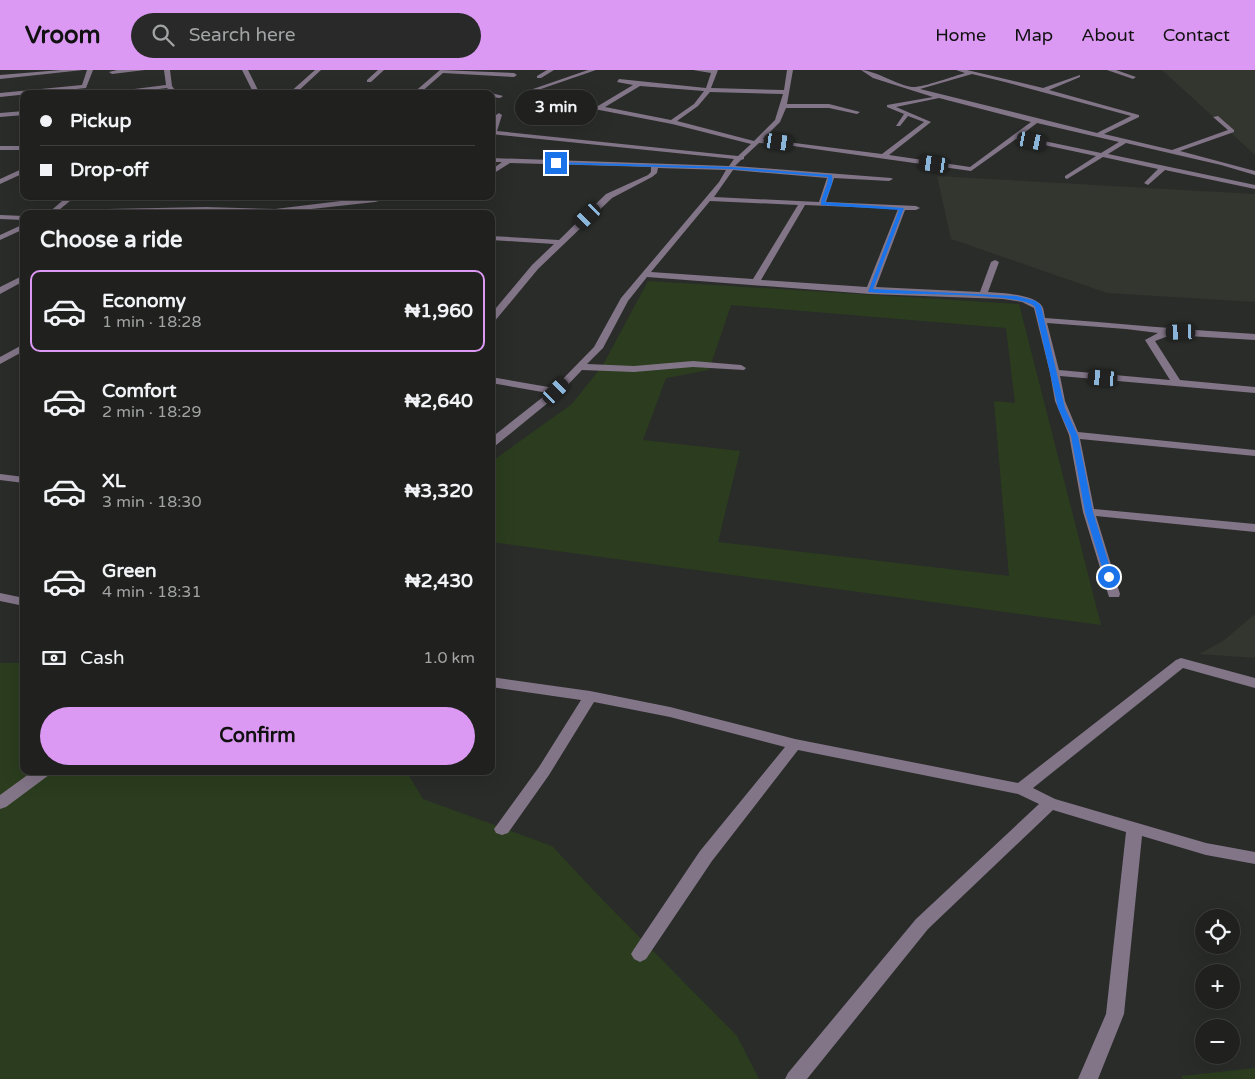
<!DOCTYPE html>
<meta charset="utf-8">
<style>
body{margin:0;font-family:"Varela Round",sans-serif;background:#282928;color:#f1f3f6;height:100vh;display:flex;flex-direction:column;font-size:19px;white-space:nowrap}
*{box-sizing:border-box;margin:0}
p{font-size:16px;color:#a2a3a4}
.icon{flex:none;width:28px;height:28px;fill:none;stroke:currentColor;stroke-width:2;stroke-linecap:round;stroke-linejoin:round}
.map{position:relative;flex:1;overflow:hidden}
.details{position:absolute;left:20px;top:140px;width:475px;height:565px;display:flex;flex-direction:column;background:#20211f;border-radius:10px;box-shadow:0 5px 20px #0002,0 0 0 1px #3d3e3d}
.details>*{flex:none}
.banner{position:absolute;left:20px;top:20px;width:475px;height:110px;border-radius:10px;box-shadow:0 5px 20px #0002,0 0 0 1px #3d3e3d;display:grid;align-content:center;height:110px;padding:0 20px;background:#20211f}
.tools{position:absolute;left:1195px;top:839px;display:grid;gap:10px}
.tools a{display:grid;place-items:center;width:45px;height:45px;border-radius:50%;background:#20211f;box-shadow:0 5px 20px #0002,0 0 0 1px #3d3e3d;font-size:25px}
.end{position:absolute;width:22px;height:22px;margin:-11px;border:6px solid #1a73e8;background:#fff;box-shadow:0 0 0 2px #fff}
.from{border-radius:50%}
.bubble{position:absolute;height:35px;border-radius:18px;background:#20211f;box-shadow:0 5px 20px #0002,0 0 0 1px #3d3e3d;font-size:16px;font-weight:800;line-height:35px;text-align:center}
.car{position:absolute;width:15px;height:30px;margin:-15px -8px;border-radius:6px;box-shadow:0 0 4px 1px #0007;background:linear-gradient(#222 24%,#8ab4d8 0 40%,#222 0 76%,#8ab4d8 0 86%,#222 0)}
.banner b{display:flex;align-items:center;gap:18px;height:48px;font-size:19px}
.banner b+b{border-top:1px solid #3d3e3d}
.banner i{width:12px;height:12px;background:#f1f3f6}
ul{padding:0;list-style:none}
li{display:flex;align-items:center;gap:15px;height:82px;margin:0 10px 8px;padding:0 10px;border:2px solid transparent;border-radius:10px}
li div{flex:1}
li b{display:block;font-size:19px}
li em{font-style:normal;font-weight:800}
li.on{border-color:#dc99f4}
li>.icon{width:45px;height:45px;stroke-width:1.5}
h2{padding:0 20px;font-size:22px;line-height:60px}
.pay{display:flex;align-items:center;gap:12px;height:55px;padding:0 20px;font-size:19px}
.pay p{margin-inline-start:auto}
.action{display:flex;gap:10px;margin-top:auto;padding:10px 20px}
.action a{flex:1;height:58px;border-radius:30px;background:#dc99f4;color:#111;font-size:20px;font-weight:800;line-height:58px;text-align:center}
header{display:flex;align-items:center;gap:30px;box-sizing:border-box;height:70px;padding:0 25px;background:#dc99f4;color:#111}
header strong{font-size:24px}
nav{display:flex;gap:28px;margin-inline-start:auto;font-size:18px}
.search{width:350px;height:45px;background:#282928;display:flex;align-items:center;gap:12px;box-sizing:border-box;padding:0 18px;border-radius:28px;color:#a2a3a4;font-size:19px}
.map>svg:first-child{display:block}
.built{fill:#32362e}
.green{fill:#2b3d1e;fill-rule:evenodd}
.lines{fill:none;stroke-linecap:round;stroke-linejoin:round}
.minor{fill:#827588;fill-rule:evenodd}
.route{fill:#1a73e8}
</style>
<header>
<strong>Vroom</strong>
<div class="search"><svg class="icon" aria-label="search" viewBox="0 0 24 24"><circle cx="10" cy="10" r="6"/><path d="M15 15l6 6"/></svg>Search here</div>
<nav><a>Home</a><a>Map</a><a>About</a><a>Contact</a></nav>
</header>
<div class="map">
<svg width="1255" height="1009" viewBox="0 0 1255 1009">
<rect width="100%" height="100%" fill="#2a2c29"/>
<!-- built -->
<path class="built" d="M1162,0h93v85l-80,-73z
M937,106l318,18v108l-148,-9 -156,-54z
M1255,544v44l-56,-4 24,-13z"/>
<!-- green -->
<path class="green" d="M648,211l371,23 82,321 -610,-83v-80l81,-58 31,-39zM731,235l275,23 9,75 -21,-2 15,175 -291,-34 22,-91 -97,-11 23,-62 43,-8z
M0,593h24v108h382l17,28 129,47 44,47 141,143 22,43h-759z
M1255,998v11h-73v-3z"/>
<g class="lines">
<!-- minor -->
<path class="minor" d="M61,0h22l-83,9v-4z
M87,0h6l-7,18 -86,9v-4l82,-8z
M117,0h28l-33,4 -3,-2z
M164,0h6l2,16 6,8h-6l-5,-6 -51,6h-21l71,-9z
M242,0h6l12,24h-6z
M315,0h6l-26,24h-7z
M378,0h6l-13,12h-4v-2z
M440,0l74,3 3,2 -3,2 -71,-4 -24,21h-7z
M547,0h7l-13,8h-4v-2z
M588,0h8l-58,20 -5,-1z
M693,0h25l-7,18 73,2 3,-20h6l-6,34h42l31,8 -3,2 -28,-6h-43l-6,14 -17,17 119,15 42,-32 -16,-6 -8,10h-4l8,-12 -17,-7v-2l46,-8 -60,-19 -12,-8c13,0 36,15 51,17 10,1 42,-11 53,-14l-9,-3h11l76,18 37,-13v2l-31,13 90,25v2l-35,17 68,16 56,-20 -15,-13 5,-1 16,14v2l-54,19 75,20v4l-34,-10 -95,-22 -18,11 147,31v4l-90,-19 -17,15 -4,-2 14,-14 -55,-12 -36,22 -2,-1v-2l31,-20 -80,-17 -45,32 -192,-27 -20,-1 -15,14v2l-3,1 -6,6 156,12 2,1 -4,2 -55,-3 -8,24 90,4 4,2 -4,2h-11l-29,77 104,5 11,-30 4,-2 4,2 -11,30c13,1 46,2 54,14 2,3 2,8 3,12 70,5 140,12 210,16v6l-84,-5 -16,6 25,39 75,7v6l-195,-17 5,25 13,31 177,18v6l-175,-17 14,70 161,15v8l-159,-16 24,78 -1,3h-10l-26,-85 -14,-77 -14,-34 -5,-28 -16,-65 -12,-6 -19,-3 -133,-5 -223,-17 -19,24 -25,47 -16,16 47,2 59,-5 48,4 5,3 -2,2 -51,-3 -59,5 -52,-2 -22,23 -65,53 -4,1v-9l57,-45 -57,-10v-6l63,11 40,-41 27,-49 98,-116 7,-12 -68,-2 -1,5 -5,4 -40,21 -74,71 -44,53 -3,1v-9l41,-49 22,-21 -63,-4v-4l68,4 47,-46 42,-19 3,-3v-5l-141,-4 -19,12v-5l11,-8h-11v-4l238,8 5,-7 -243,-25 5,-19 3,-2 3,2 -5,16 241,25 13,-12 -79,-20 -83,-16 -36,14 -5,-1 33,-15 -16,-5v-2l33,7 35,-21 -16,-3 2,-3 87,9 5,-15zM972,4l33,8 126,34 -34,17 -177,-44zM640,16l64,5 -10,13 -23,16 -66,-13zM710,22l73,2 -8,26 -21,21 -77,-20 21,-15zM939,28l92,24 -61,45 -81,-12 42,-33 -35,-15zM1037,53l82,19 -18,11 -81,-17zM733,100l94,8 -8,24 -105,-5zM710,131l88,4 -45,74 -102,-7zM805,135l93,4 -31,78 -106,-7zM1047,253l79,6 32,4 -13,7 25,40 -111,-10z
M1107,0h9l20,7 -3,2z
M491,23l12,3 -3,2 -9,-1v-3h-2z
M24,41v4l-24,2v-4z
M0,76h24v4h-24z
M24,98v5l-24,11v-5z
M68,126h8l-17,14 147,-3 69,2 107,-13h15l-22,6 -100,11 -69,-2 -159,3z
M0,145l24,1v4l-24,-1z
M24,154v5l-24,11v-5z
M24,205v6l-24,13v-7z
M24,274v7l-24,13v-7z
M0,404l24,3v6l-24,-3z
M0,523l24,5v8l-24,-5z
M1181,588l74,20v10l-72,-20 -150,120 22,11 151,44 49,9v12l-49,-9 -64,-19 -18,178 -26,65h-20l28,-65 20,-182 -73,-22 -125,119 -121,150h-22l3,-6 128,-154 123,-115 -21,-10 -220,-44 -86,111 -66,98 -6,3 -6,-3 -3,-5 3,-5 66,-98 85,-104 -115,-30 -76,-15 -45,73 -41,58 -6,2 -6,-2 -2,-4 45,-62 42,-67 -90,-13v-10l99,14 80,16 125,32 223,44 158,-123z
M33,701h18l-2,4 -43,32 -6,2v-14z"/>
</g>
<!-- route -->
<path class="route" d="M554,92l177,5 101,8c2,10 -4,17 -7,27l79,6 -31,81 143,7 20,5 5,5 24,102 13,28 15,76 20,65 -1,2 -7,-2 -20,-65 -14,-76 -13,-28 -23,-101c-14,-16 -139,-11 -167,-15l31,-82 -78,-5c0,-10 7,-18 7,-28l-97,-8 -175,-5z"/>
</svg>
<div class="tools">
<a><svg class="icon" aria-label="locate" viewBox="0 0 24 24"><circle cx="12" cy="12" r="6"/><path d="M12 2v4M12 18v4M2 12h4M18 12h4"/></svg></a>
<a>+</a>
<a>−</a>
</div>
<i class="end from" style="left:1109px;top:507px"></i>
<i class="end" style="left:556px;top:93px"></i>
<div class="bubble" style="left:515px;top:20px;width:82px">3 min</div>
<i class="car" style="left:1032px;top:71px;rotate:102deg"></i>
<i class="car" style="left:779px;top:72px;rotate:98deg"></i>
<i class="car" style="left:934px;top:94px;rotate:278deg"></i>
<i class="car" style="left:588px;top:146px;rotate:226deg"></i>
<i class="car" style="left:1181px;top:262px;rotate:268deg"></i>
<i class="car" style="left:1103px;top:308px;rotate:275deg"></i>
<i class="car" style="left:556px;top:321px;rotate:45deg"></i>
<div class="banner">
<b><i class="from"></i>Pickup</b>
<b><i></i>Drop-off</b>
</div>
<section class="details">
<h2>Choose a ride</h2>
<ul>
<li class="on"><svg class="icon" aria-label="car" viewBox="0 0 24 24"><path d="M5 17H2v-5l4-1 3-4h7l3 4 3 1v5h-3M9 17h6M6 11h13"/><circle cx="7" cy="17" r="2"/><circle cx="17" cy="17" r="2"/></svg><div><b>Economy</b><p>1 min · 18:28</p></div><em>₦1,960</em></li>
<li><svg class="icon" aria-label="car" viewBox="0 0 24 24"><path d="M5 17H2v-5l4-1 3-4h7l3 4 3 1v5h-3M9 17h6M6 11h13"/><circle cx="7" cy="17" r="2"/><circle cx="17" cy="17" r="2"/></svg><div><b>Comfort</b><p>2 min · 18:29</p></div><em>₦2,640</em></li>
<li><svg class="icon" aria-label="car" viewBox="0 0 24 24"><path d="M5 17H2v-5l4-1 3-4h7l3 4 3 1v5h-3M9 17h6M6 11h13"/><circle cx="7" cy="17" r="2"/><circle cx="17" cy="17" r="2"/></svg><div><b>XL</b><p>3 min · 18:30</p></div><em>₦3,320</em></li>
<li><svg class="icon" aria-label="car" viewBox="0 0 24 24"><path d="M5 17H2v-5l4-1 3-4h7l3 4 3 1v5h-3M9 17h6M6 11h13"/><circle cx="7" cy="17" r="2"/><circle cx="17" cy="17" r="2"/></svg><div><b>Green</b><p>4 min · 18:31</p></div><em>₦2,430</em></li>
</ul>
<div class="pay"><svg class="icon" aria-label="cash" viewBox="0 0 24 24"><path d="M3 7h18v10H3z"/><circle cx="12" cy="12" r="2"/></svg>Cash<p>1.0 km</p></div>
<div class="action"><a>Confirm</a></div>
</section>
</div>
